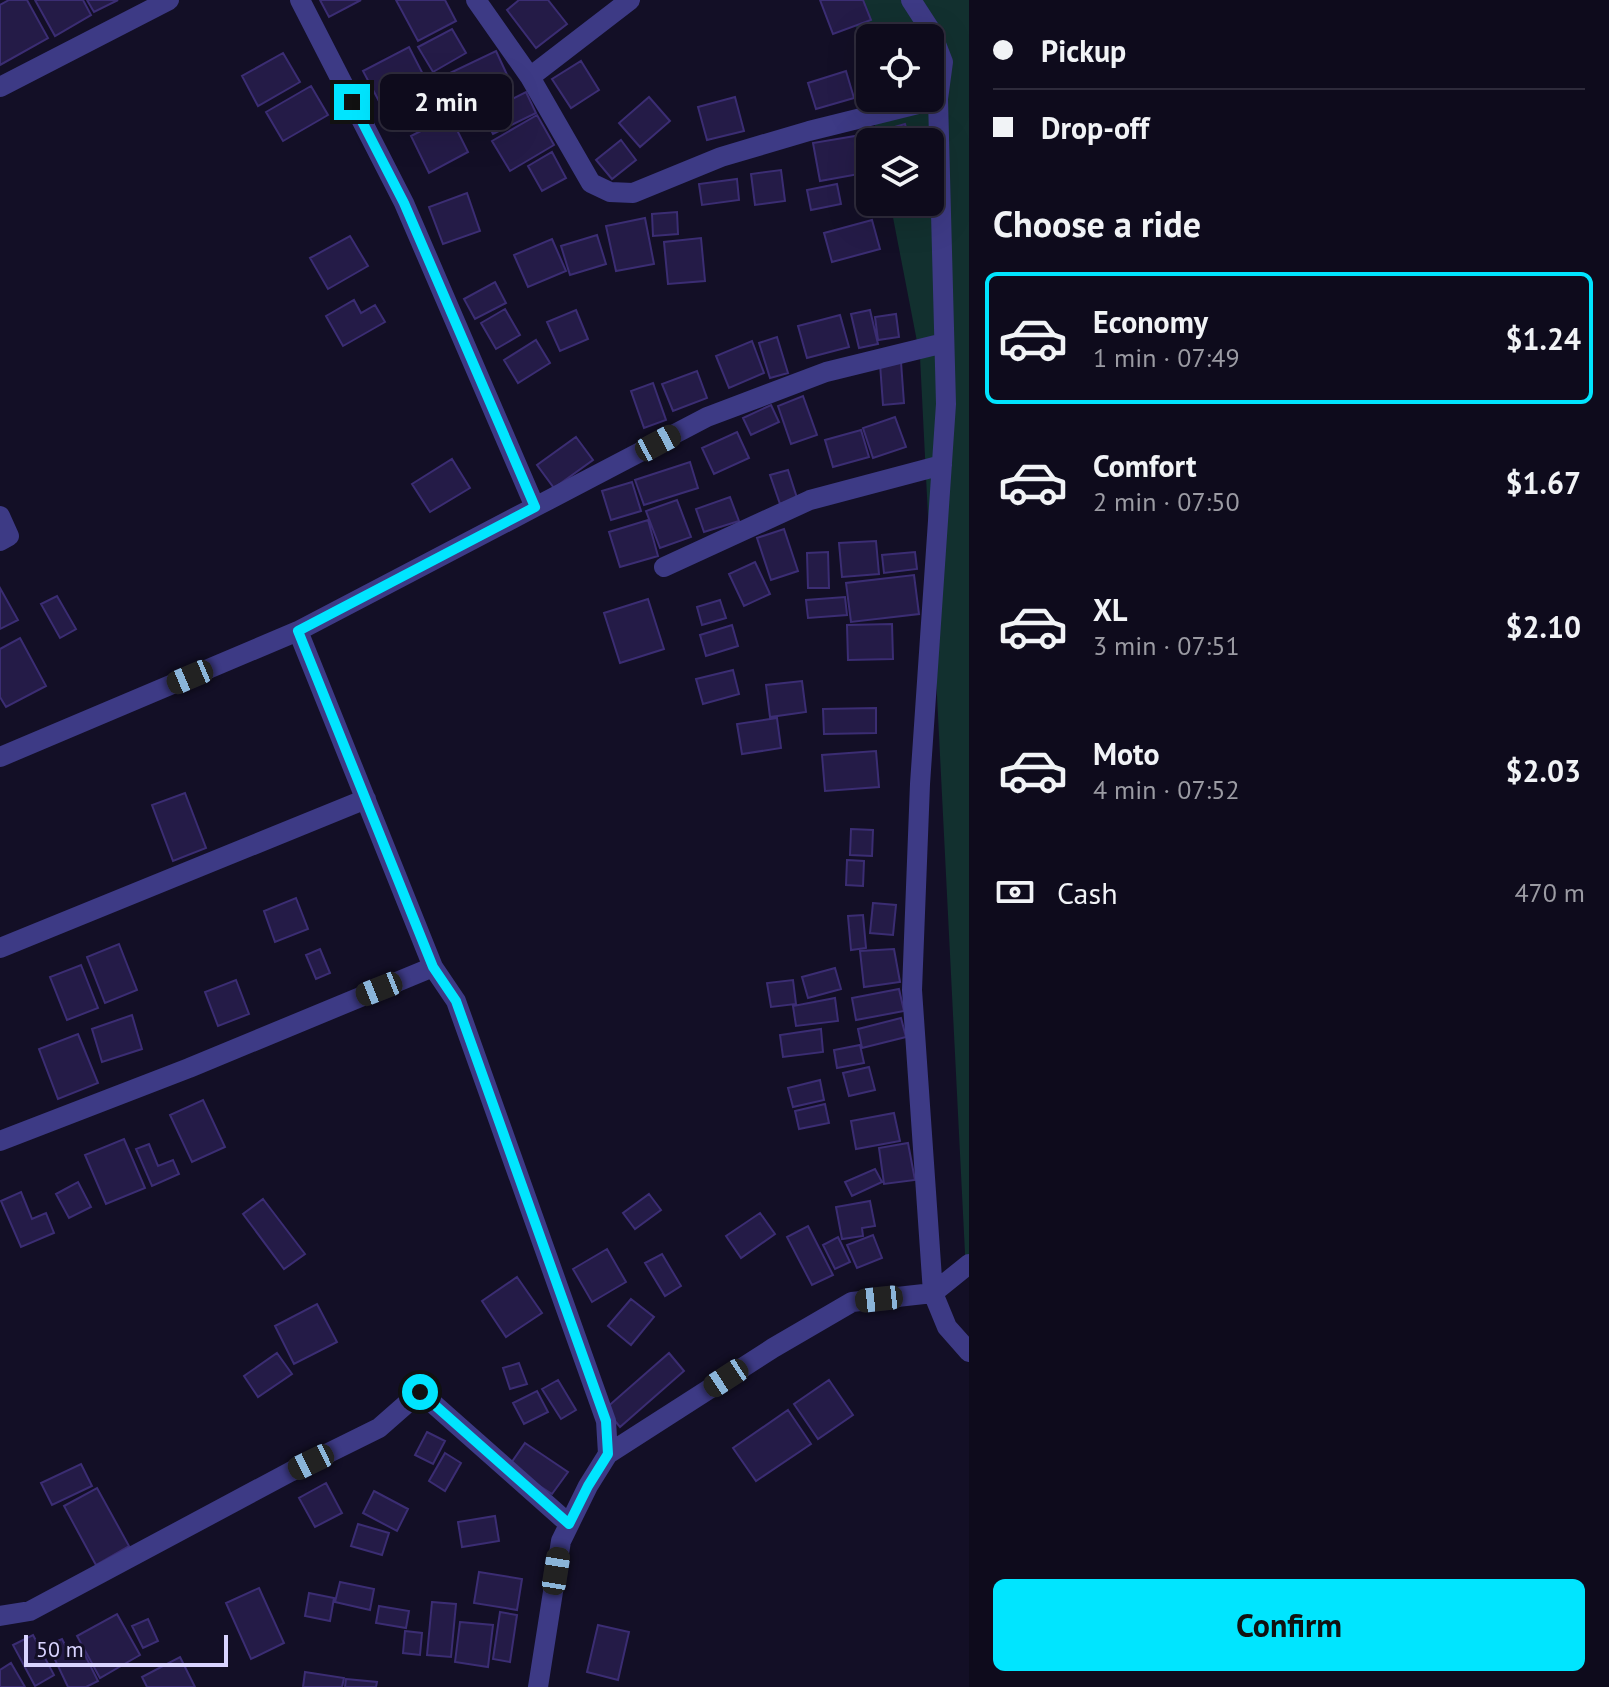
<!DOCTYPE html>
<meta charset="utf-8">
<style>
body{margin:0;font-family:"PT Sans",sans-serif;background:#171425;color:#f1f3f6;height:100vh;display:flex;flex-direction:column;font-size:30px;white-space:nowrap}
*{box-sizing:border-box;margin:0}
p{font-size:26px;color:#9b9ba3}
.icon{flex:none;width:44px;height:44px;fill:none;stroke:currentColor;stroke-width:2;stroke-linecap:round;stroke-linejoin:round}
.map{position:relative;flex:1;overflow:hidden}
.sheet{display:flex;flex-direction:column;background:#0e0b1c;width:640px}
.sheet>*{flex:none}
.top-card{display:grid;align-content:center;height:176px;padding:0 24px;background:#0e0b1c}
.tools{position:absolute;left:856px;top:24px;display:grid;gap:16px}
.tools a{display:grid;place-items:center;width:88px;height:88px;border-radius:12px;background:#0e0b1c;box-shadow:0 8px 32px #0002,0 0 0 2px #2e2b3b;font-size:40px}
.scale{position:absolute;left:24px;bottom:20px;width:204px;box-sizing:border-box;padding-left:8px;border:4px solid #d9d4ff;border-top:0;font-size:22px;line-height:28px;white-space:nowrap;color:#d9d4ff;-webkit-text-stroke:6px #130f26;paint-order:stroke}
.end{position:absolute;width:36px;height:36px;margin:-18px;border:10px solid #00e5ff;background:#111;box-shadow:0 0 0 4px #111}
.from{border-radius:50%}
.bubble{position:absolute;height:56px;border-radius:12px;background:#0e0b1c;box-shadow:0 8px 32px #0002,0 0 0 2px #2e2b3b;font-size:26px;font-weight:600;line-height:56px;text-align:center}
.car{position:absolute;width:24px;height:48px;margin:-24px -12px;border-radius:10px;box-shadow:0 0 6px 2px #0007;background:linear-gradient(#222 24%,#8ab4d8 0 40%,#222 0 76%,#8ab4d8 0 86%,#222 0)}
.top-card b{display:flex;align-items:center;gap:28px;height:76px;font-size:30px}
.top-card b+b{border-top:2px solid #2e2b3b}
.top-card i{width:20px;height:20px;background:#f1f3f6}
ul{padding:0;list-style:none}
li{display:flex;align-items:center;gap:24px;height:132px;margin:0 16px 12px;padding:0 8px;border:4px solid transparent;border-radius:12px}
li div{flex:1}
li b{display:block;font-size:30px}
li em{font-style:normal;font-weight:600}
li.current{border-color:#00e5ff}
li>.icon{width:72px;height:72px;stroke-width:1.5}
h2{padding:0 24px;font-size:36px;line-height:96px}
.pay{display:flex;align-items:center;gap:20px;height:88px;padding:0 24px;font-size:30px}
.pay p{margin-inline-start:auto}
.button{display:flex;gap:16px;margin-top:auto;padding:16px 24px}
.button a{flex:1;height:92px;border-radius:12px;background:#00e5ff;color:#111;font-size:32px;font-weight:600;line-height:92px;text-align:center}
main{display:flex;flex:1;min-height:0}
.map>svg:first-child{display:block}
.green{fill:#12302f;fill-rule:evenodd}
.building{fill:#241b47;stroke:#3b2d73;stroke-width:2}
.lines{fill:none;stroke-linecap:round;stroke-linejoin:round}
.minor{stroke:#3d3a85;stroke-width:20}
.route{stroke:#00e5ff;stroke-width:10}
</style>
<main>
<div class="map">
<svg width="969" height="1687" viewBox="0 0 969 1687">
<rect width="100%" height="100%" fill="#130f26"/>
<!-- green -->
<path class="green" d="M851,0h118v1276l-3,-3 -46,-916 -30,-155h40v-60h-52zM870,38h60v60h-60z"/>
<!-- building -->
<path class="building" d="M9,0h18l21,38 -48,27v-60z
M35,0h48l8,15 -36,21z
M87,0h31l-24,12z
M320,0h41l-32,17z
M396,0h49l11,21 -38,20z
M519,0h29l19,24 -31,24 -29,-38z
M820,0h43l8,20 -38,14z
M452,29l14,24 -33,19 -15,-25z
M409,47l19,37 -46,23 -19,-36z
M496,51l13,28 -46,21 -13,-27z
M283,53l17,29 -42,24 -16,-30z
M581,61l18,29 -28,18 -19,-29z
M846,71l8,27 -38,11 -8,-26z
M434,84l13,25 -30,15 -13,-24z
M311,86l17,29 -45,26 -17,-29z
M526,92l10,21 -43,21 -10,-20z
M649,97l21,24 -30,26 -21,-24z
M735,97l9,34 -37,9 -9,-33z
M537,115l17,30 -44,26 -18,-30z
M450,116l18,36 -39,21 -18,-37z
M905,124l5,18h-33l-3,-9z
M867,134l3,38 -50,9 -7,-38z
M621,140l15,20 -24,19 -16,-19z
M552,152l14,26 -24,13 -14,-25z
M781,170l4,31 -30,4 -4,-31z
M737,179l2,21 -37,5 -3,-21z
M837,184l4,20 -30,6 -4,-20z
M467,193l13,38 -37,13 -14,-37z
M677,212l1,22 -25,2 -1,-22z
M645,218l9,46 -38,7 -10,-45z
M872,220l8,29 -48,13 -8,-29z
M597,235l9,29 -36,11 -9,-29z
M350,236l18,30 -40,23 -18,-31z
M701,238l4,43 -37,3 -4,-42z
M552,239l14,32 -38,16 -14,-32z
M495,282l11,21 -31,16 -11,-20z
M354,300l7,13 14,-8 10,17 -42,24 -17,-30z
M505,309l15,26 -24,14 -15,-26z
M576,310l12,29 -28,12 -13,-29z
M870,310l8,34 -19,4 -8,-34z
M896,314l3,23 -21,3 -3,-23z
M840,315l9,32 -42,11 -9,-32z
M777,337l11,36 -18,5 -11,-35z
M536,340l14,23 -32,20 -14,-23z
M752,341l12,32 -35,15 -13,-32z
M901,362l3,41 -21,2 -3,-41z
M697,371l10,27 -34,13 -11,-27z
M653,383l13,37 -22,8 -13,-37z
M803,396l14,39 -26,9 -13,-38z
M771,405l8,17 -28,13 -8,-17z
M895,417l11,30 -33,11 -10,-30z
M861,430l8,27 -36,10 -8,-27z
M737,432l12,26 -35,16 -12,-26z
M576,437l17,23 -39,28 -17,-23z
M452,459l18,29 -40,24 -18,-28z
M690,462l8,26 -54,17 -9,-25z
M788,470l9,28 -17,6 -10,-29z
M632,482l9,29 -30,9 -9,-29z
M730,497l9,24 -35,11 -8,-23z
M677,500l14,37 -31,11 -14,-37z
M648,520l10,36 -38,11 -11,-35z
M784,529l14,42 -27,9 -14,-42z
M876,541l3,33 -37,3 -3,-34z
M828,552l1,36h-21l-1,-35z
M915,552l2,17 -33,4 -2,-18z
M755,562l15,32 -26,12 -15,-32z
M914,575l5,39 -68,8 -5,-39z
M0,588l18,32 -18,9z
M57,596l19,33 -16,9 -19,-34z
M845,597l2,18 -39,3 -2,-18z
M648,599l16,50 -44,14 -16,-50z
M720,600l6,18 -24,7 -5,-18z
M892,624l1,35 -45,1 -1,-35z
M732,625l6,21 -32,10 -6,-21z
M20,638l26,48 -40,21 -6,-10v-48z
M733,670l6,24 -36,10 -7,-25z
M802,681l4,31 -36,5 -4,-32z
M876,708v25l-52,1 -1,-25z
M777,718l4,30 -39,6 -5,-30z
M876,751l3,36 -54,4 -3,-36z
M185,793l21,55 -33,13 -21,-56z
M851,829l22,1 -1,26 -22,-1z
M847,860l17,1 -1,25 -17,-1z
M296,898l12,31 -33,13 -11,-31z
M873,903l23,2 -3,30 -23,-2z
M863,915l3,33 -15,2 -3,-34z
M119,944l18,46 -32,13 -18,-46z
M320,949l10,24 -14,6 -10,-24z
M894,949l6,33 -36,5 -4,-36z
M81,965l17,43 -31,12 -17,-43z
M835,968l6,21 -33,9 -6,-21z
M236,980l13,34 -31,12 -13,-34z
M793,980l3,24 -25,3 -4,-24z
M899,989l5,22 -48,9 -4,-22z
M835,998l3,23 -42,5 -3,-20z
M132,1015l10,34 -40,13 -10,-33z
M901,1018l5,19 -44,11 -4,-19z
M821,1029l2,23 -40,5 -3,-22z
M78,1034l20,49 -40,16 -19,-50z
M860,1045l4,18 -27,5 -3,-18z
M869,1067l6,23 -26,6 -6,-23z
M820,1080l4,20 -31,7 -5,-19z
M203,1100l22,47 -33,15 -22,-47z
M825,1104l4,19 -30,6 -4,-18z
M894,1113l6,28 -44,8 -5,-28z
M124,1139l21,49 -39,16 -21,-49z
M908,1143l7,37 -31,4 -5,-36z
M149,1144l9,22 15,-6 6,14 -27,12 -16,-37z
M875,1169l7,13 -30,14 -7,-14z
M78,1182l13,25 -22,11 -13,-24z
M21,1192l11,27 14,-6 8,20 -33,14 -20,-46z
M649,1194l12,16 -26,19 -12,-16z
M263,1199l42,55 -21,15 -41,-55z
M870,1201l5,25 -13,2 1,8 -21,3 -6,-32z
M760,1213l15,21 -34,24 -15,-22z
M808,1226l25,49 -21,10 -25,-48z
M873,1235l9,23 -25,10 -10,-23z
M838,1237l12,25 -15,7 -12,-24z
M607,1249l19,33 -34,20 -19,-33z
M662,1254l19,32 -16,10 -20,-33z
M517,1277l25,36 -36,24 -24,-36z
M631,1299l23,18 -23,28 -23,-19z
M317,1304l20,38 -43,22 -19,-38z
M277,1353l15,21 -34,23 -14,-21z
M669,1353l15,18 -64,56 -15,-18z
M519,1363l8,21 -17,5 -7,-21z
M558,1380l18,30 -15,9 -19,-30z
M829,1380l24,35 -35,24 -24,-35z
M537,1391l11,21 -24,12 -11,-21z
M788,1410l23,34 -55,37 -23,-33z
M427,1432l18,9 -12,23 -18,-9z
M525,1443l43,29 -16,22 -43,-28z
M445,1453l16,10 -16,28 -16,-10z
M81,1464l11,22 -40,19 -11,-22z
M326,1483l16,30 -27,14 -16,-29z
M97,1488l32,58 -33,19 -32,-59z
M374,1491l34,18 -11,22 -34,-18z
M495,1516l4,25 -37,6 -4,-25z
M358,1524l31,9 -7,22 -31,-9z
M479,1572l43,7 -5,31 -43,-7z
M340,1582l34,7 -4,21 -35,-8z
M259,1588l25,55 -33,16 -25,-56z
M309,1593l25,5 -4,23 -25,-5z
M432,1602l24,2 -5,53 -24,-2z
M379,1606l30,5 -3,17 -30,-5z
M500,1612l17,3 -7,47 -17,-3z
M117,1614l23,41 -40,23 -23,-42z
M148,1619l10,22 -15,7 -11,-22z
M460,1622l33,3 -5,42 -33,-5z
M598,1625l31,7 -11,48 -31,-8z
M405,1631l17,2 -2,22 -17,-2z
M33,1635l21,40 -19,11 -22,-41z
M62,1639l7,14 12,-6 17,34 -12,6h-18l-20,-42z
M180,1657l15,30h-48l-5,-10z
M11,1663l14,24h-25v-17z
M305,1672l39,6 -2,9h-39z
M346,1679l31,3 -1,5h-31z"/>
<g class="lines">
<!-- minor -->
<path class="minor" d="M300,0l104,203 131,304 -237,124 135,336 23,34 150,420 2,33 -20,32 -27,55 -23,146
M476,0l54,77 100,-77
M911,0l20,31 12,31 -5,37 8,305 -26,380 -8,206 21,303 14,34 22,25
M530,77l61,106 19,9 23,1 88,-36 88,-26 129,-32
M0,87l169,-87
M535,507l172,-90 119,-45 118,-29
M0,516l9,20 -9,5
M664,567l146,-67 132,-35
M0,757l298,-126
M0,948l366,-149
M0,1141l189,-73 244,-101
M608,1454l165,-106 79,-46 81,-9 36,-29
M0,1616l30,-5 260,-139 89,-44 41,-36 149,132"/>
</g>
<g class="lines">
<!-- route -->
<path class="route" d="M352,102l52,101 131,304 -237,124 135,336 23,34 150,420 2,33 -20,32 -19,38 -149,-132"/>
</g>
</svg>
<div class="tools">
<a><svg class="icon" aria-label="locate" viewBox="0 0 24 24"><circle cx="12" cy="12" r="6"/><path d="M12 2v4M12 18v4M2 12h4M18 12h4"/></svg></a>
<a><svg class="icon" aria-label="layers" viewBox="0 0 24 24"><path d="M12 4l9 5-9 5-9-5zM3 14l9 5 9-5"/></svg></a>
</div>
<div class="scale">50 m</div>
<i class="end from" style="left:420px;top:1392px"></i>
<i class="end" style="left:352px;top:102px"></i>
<div class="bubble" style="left:380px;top:74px;width:132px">2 min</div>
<i class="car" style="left:658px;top:443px;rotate:62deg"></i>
<i class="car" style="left:190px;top:677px;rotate:247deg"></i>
<i class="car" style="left:379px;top:989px;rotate:248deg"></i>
<i class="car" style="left:879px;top:1299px;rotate:264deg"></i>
<i class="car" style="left:726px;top:1378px;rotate:237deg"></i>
<i class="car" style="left:311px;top:1462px;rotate:244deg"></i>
<i class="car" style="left:556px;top:1571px;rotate:9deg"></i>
</div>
<section class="sheet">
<div class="top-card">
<b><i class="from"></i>Pickup</b>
<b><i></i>Drop-off</b>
</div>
<h2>Choose a ride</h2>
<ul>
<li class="current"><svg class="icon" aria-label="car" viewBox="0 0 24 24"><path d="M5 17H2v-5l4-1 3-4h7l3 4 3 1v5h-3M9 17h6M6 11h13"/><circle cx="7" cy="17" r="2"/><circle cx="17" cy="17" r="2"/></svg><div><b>Economy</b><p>1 min · 07:49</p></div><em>$1.24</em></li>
<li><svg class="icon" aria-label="car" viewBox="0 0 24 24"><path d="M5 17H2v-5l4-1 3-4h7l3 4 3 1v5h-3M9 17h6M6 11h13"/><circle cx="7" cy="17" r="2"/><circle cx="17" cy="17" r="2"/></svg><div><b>Comfort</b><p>2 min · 07:50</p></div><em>$1.67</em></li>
<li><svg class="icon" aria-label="car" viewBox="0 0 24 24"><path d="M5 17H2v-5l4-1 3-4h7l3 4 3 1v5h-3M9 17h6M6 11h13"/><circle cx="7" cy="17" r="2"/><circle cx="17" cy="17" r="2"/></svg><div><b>XL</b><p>3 min · 07:51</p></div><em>$2.10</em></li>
<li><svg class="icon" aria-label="car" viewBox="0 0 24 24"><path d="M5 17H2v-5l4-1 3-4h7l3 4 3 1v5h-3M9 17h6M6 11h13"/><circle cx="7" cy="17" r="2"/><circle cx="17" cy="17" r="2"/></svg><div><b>Moto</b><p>4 min · 07:52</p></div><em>$2.03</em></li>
</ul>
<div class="pay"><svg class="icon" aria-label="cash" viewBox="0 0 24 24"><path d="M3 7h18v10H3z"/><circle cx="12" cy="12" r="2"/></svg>Cash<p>470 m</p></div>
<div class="button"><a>Confirm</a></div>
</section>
</main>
